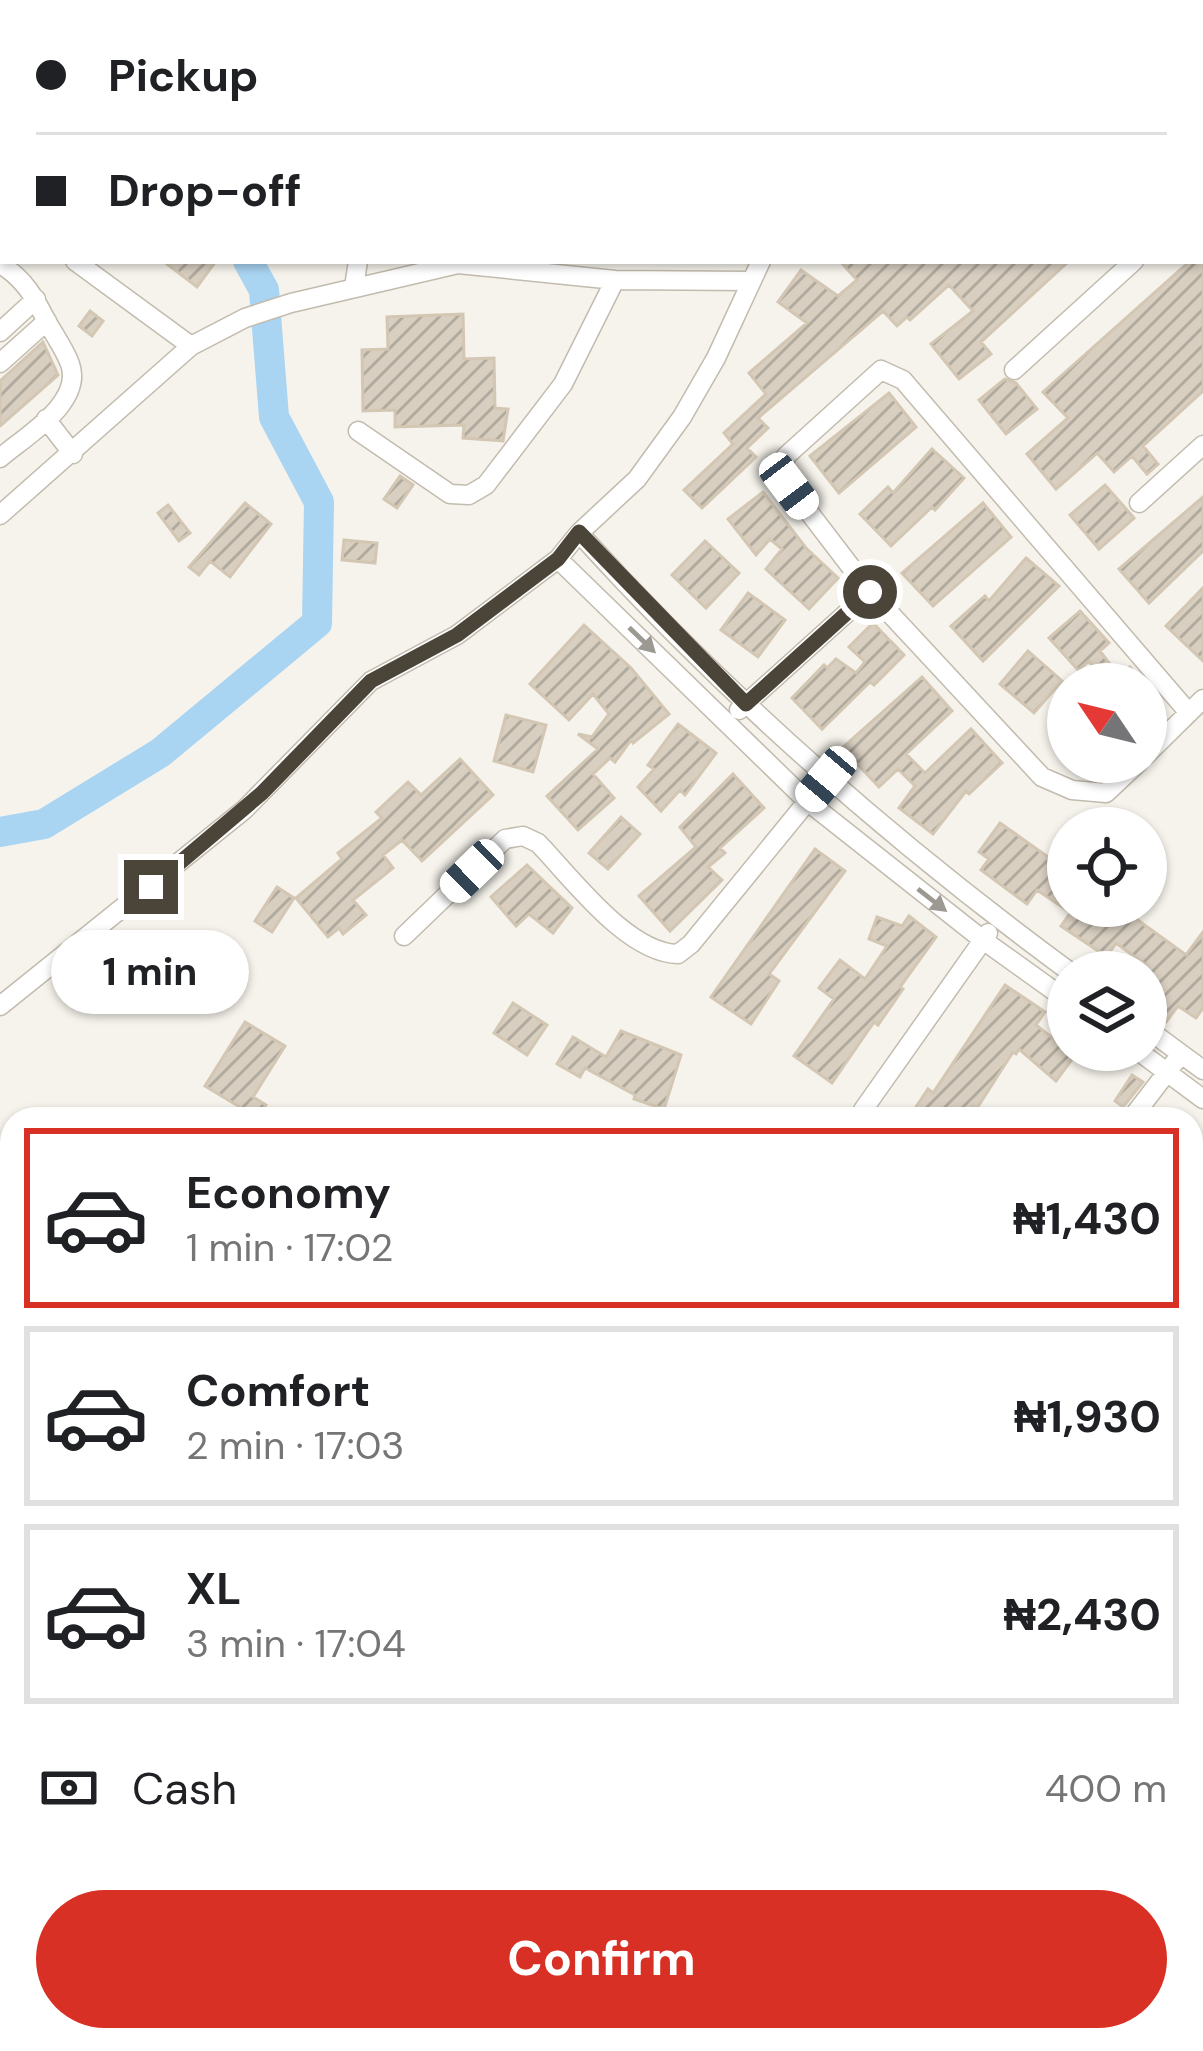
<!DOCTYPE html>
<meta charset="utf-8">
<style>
body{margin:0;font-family:"DM Sans",sans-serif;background:#f2f2f2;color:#202124;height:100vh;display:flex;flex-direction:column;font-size:45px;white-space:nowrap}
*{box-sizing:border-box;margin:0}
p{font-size:39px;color:#757577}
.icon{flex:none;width:66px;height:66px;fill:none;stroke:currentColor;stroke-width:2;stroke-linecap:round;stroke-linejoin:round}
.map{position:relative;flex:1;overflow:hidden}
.details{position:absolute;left:0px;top:1107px;width:1203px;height:945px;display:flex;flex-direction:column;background:#fff;border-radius:36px 36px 0 0;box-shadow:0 3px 9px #0004}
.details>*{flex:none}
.top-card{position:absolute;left:0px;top:0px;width:1203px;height:264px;box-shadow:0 3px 9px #0004;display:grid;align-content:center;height:264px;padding:0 36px;background:#fff}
.needle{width:78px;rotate:305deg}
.buttons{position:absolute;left:1047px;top:663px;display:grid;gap:24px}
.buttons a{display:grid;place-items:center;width:120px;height:120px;border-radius:50%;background:#fff;box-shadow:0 3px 9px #0004;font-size:60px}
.end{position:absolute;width:54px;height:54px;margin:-27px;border:15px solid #4b4439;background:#fff;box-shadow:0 0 0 6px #fff}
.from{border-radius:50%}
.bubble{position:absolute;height:84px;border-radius:42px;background:#fff;box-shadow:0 3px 9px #0004;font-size:39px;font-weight:700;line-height:84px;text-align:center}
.car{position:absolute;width:36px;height:72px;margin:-36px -18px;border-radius:15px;box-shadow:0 0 9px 3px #0007;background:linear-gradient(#fff 24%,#345 0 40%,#fff 0 76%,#345 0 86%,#fff 0)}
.top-card b{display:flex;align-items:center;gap:42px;height:114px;font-size:45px}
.top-card b+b{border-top:3px solid #e0e0e0}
.top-card i{width:30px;height:30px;background:#202124}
ul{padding:21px 0 0;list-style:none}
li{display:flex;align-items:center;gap:36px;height:180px;margin:0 24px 18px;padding:0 12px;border:6px solid #e0e0e0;border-radius:0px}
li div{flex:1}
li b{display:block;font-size:45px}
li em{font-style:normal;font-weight:700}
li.current{border-color:#d93025}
li>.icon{width:108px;height:108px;stroke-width:1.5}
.pay{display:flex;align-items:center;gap:30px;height:132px;padding:0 36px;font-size:45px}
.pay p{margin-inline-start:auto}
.cta{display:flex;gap:24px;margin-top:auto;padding:24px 36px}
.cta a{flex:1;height:138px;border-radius:72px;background:#d93025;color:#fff;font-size:48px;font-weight:700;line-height:138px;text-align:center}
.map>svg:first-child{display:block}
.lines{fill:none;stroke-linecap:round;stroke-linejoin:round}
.stream{stroke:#a9d4f2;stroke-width:4.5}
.river{stroke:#a9d4f2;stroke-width:30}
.building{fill:url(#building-hatch);stroke:#d3c7b4;stroke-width:3}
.minor-casing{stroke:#c2bbae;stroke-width:21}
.minor{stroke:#fff;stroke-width:18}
.oneway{fill:#9c9892}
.route{stroke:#4b4439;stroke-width:15}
</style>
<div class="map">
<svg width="1203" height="2051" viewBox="0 0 1203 2051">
<defs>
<pattern id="building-hatch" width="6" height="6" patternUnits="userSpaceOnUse" patternTransform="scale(3)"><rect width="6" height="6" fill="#d8cfc1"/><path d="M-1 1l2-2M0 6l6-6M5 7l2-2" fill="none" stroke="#b1aa9e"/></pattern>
</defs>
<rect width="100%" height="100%" fill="#f6f3ec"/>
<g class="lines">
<!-- stream -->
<path class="stream" d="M174,3v-3
M374,3l1,-3"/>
<!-- river -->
<path class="river" d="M0,832l44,-8 116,-71 157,-130 2,-121 -45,-85 -10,-127 -16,-29"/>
</g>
<!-- building -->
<path class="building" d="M163,261h53l-19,26z
M840,261h229l-88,81 10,12 -32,25 -28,-35 42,-33 -24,-26 -39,35 -3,-3 -10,9 -14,-15 -125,107 10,10 -21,20 9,9 -54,51 -18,-18 49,-46 -9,-11 42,-39 -17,-21 58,-50 -29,-21 23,-32 37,26 19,-16z
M1190,261h13v130l-60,55 15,18 -11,10 -15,-18 -18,16 -17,-19 -41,36 -29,-35 41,-36 -25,-26z
M90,311l13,10 -11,15 -13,-10z
M463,314l1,45 30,-1 1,50 13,1 -5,32 -40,-3 1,-13 -69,2v-17l-32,1 -1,-61 26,-1 -1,-32z
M43,342l15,33 -58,51v-45z
M1005,379l11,4 21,26 -31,25 -27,-34z
M889,393l27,34 -77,66 -29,-37z
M932,449l32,29 -29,32 -3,-3 -41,39 -31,-32 28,-27 5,6z
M400,476l13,9 -16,23 -13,-9z
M1105,485l29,33 -35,31 -29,-34z
M763,492l43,56 32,30 -29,31 -43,-40 16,-20 -12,-10 -14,16 -28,-36z
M1203,497v54l-54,52 -30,-34z
M245,503l26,21 -41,53 -20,-16 -11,14 -10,-8z
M983,503l28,34 -78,69 -31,-33z
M168,505l22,28 -11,8 -21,-28z
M344,540l33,3 -2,20 -33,-3z
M705,541l34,32 -33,35 -34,-33z
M1026,558l33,28 -76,75 -32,-35 34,-30 4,5z
M1203,588v73l-37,-35z
M748,593l37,27 -27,37 -37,-27z
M1080,611l29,32 -9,8 18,24 12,-8 13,17h-37l-17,-23 -11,9 -29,-32z
M873,623l31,32 -30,30 -4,-3 -48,47 -30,-31 32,-33 3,3 9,-9 20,14 9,-11 -16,-15z
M584,625l47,43 38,46 -36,29 -2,-3 -16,22 -5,-4 -17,16 21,24 -36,32 -31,-34 51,-47 -20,-15 14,3 17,-23 -16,-20 -24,26 -39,-36z
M1028,651l34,30 -28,32 -34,-29z
M922,677l30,34 -46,43 19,19 46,-44 31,34 -33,31 -3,-3 -33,43 -34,-26 16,-22 -17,-17 -19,18 -37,-39z
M506,715l40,10 -13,47 -39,-11z
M1068,716v35l-17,-16z
M678,724l38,29 -31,42 -5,-5 -19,21 -23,-24 16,-18 -6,-4z
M460,759l33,36 -71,66 -20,-21 -19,15 10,13 -40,32 13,15 -23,19 -4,-6 -11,9 -32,-39 46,-39 -4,-6 44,-35 -6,-6 32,-30 13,13z
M733,774l31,34 -44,40 5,5 -17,14 14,13 -52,51 -31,-35 57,-49 -16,-20z
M621,817l19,17 -32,35 -19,-16z
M1000,823l68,48v40l-31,-21 -10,14 -46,-34 8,-11 -10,-7z
M815,849l30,22 -76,103 10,7 -28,43 -40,-27z
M527,865l45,43 -19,25 -24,-19 -13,12 -25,-29z
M277,887l17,11 -22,34 -17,-11z
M1075,906h21l17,11 7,-10 66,48 17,-23v76l-7,10 -18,-12 -12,16 -20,-14v-10l6,-8 -6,-4v-21l-30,-22 -9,14 -46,-31z
M909,916l27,21 -36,50 3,2 -25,36 -4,-3 -42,61 -38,-27 40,-57 -15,-11 21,-28 25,19 22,-33 -18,-7 8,-22 25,9z
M1005,985l40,27 -9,13 32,25h11l-23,31 -37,-32 -3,5 -3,-2 -36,56 -4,-3 -9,14h-56l20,-30 5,4z
M513,1003l34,22 -20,30 -33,-22z
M245,1022l40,24 -32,51 13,8 -8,13 -53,-32z
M621,1031l60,24 -17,54 -30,-10 1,-4 -50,-27 -5,9 -23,-13 16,-27 33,20z
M1132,1075l11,7 -20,25 -8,-6z"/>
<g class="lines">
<!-- minor casing -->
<g class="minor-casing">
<path id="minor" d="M76,0l2,3
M1075,0l3,3
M1108,0l3,3
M400,3l1,-3
M502,3l1,-3
M609,3v-3
M990,3l4,-3
M1200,88l3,-2
M1200,110l3,4
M1200,145l3,4
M1200,201l3,-3
M0,229l3,1
M75,261l116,85
M0,264c24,14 35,34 47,58 8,14 18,28 23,42 14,39 -46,73 -70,94
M354,287l4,-26
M0,332l36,-33
M0,363l47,-42
M1014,370l120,-109
M46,419l27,35
M358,431l92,63 19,1 17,-10 77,-101 52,-104
M1139,503l64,-58
M0,515l191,-169 54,-28 46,-15 167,-39 157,16 135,1
M579,533c147,163 313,308 491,439
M558,559l249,242 176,139 85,61
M870,592l-81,-106 -6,-16 3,-14 95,-86 22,10 286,333
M739,710l131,-118 172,185 30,13 34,3 33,-31
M1146,755l57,-56
M404,936l101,-97 18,-3 15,7c34,35 89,110 140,111l13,-10 124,-152
M0,1006l244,-196 127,-129 86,-46 101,-76 21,-26 58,-54 45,-62 34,-59 45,-97
M1146,1028l57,42
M1137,1050l66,49
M863,1110l125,-177
M1131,1119l50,-65
M1191,1422l12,-16
M1191,1467l12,8
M1191,1783l12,11
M1190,2051l13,-43"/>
</g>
<!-- minor -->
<use href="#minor" class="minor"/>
</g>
<!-- one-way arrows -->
<defs><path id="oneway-solid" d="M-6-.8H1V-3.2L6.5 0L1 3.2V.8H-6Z" transform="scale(3)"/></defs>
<g class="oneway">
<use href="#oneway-solid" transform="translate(642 640) rotate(44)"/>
<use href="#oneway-solid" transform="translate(932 900) rotate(38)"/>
</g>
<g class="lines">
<!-- route -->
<path class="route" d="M151,887l111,-94 109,-112 86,-46 101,-76 21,-27 167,172 124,-112"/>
</g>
</svg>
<div class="buttons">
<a><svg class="needle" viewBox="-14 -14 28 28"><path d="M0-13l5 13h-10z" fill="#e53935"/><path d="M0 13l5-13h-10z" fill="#757577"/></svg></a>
<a><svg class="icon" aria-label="locate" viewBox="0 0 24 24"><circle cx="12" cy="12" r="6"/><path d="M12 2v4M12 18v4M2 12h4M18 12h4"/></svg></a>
<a><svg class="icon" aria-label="layers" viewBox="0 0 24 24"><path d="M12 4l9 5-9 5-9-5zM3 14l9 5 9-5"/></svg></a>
</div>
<i class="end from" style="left:870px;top:592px"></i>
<i class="end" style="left:151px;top:887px"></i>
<div class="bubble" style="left:51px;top:930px;width:198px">1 min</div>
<i class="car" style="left:789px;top:486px;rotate:143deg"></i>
<i class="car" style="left:826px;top:779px;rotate:220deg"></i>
<i class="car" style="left:472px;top:871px;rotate:226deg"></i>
<div class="top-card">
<b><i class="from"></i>Pickup</b>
<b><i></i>Drop-off</b>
</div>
<section class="details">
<ul>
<li class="current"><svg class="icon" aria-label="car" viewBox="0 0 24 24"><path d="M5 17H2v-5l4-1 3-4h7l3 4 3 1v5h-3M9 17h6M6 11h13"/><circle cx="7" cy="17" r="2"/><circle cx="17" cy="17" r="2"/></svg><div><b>Economy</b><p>1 min · 17:02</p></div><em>₦1,430</em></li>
<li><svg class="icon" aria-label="car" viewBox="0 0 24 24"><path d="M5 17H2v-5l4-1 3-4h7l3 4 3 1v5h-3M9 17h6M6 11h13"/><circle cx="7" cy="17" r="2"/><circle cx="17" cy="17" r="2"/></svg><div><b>Comfort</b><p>2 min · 17:03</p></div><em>₦1,930</em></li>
<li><svg class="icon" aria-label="car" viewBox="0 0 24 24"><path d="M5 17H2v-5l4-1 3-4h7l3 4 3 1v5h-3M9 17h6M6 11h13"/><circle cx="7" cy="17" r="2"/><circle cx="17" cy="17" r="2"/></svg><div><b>XL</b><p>3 min · 17:04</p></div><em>₦2,430</em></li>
</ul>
<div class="pay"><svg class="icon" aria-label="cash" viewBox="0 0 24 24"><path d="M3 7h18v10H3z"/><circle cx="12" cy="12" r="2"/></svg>Cash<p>400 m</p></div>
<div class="cta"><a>Confirm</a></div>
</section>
</div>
